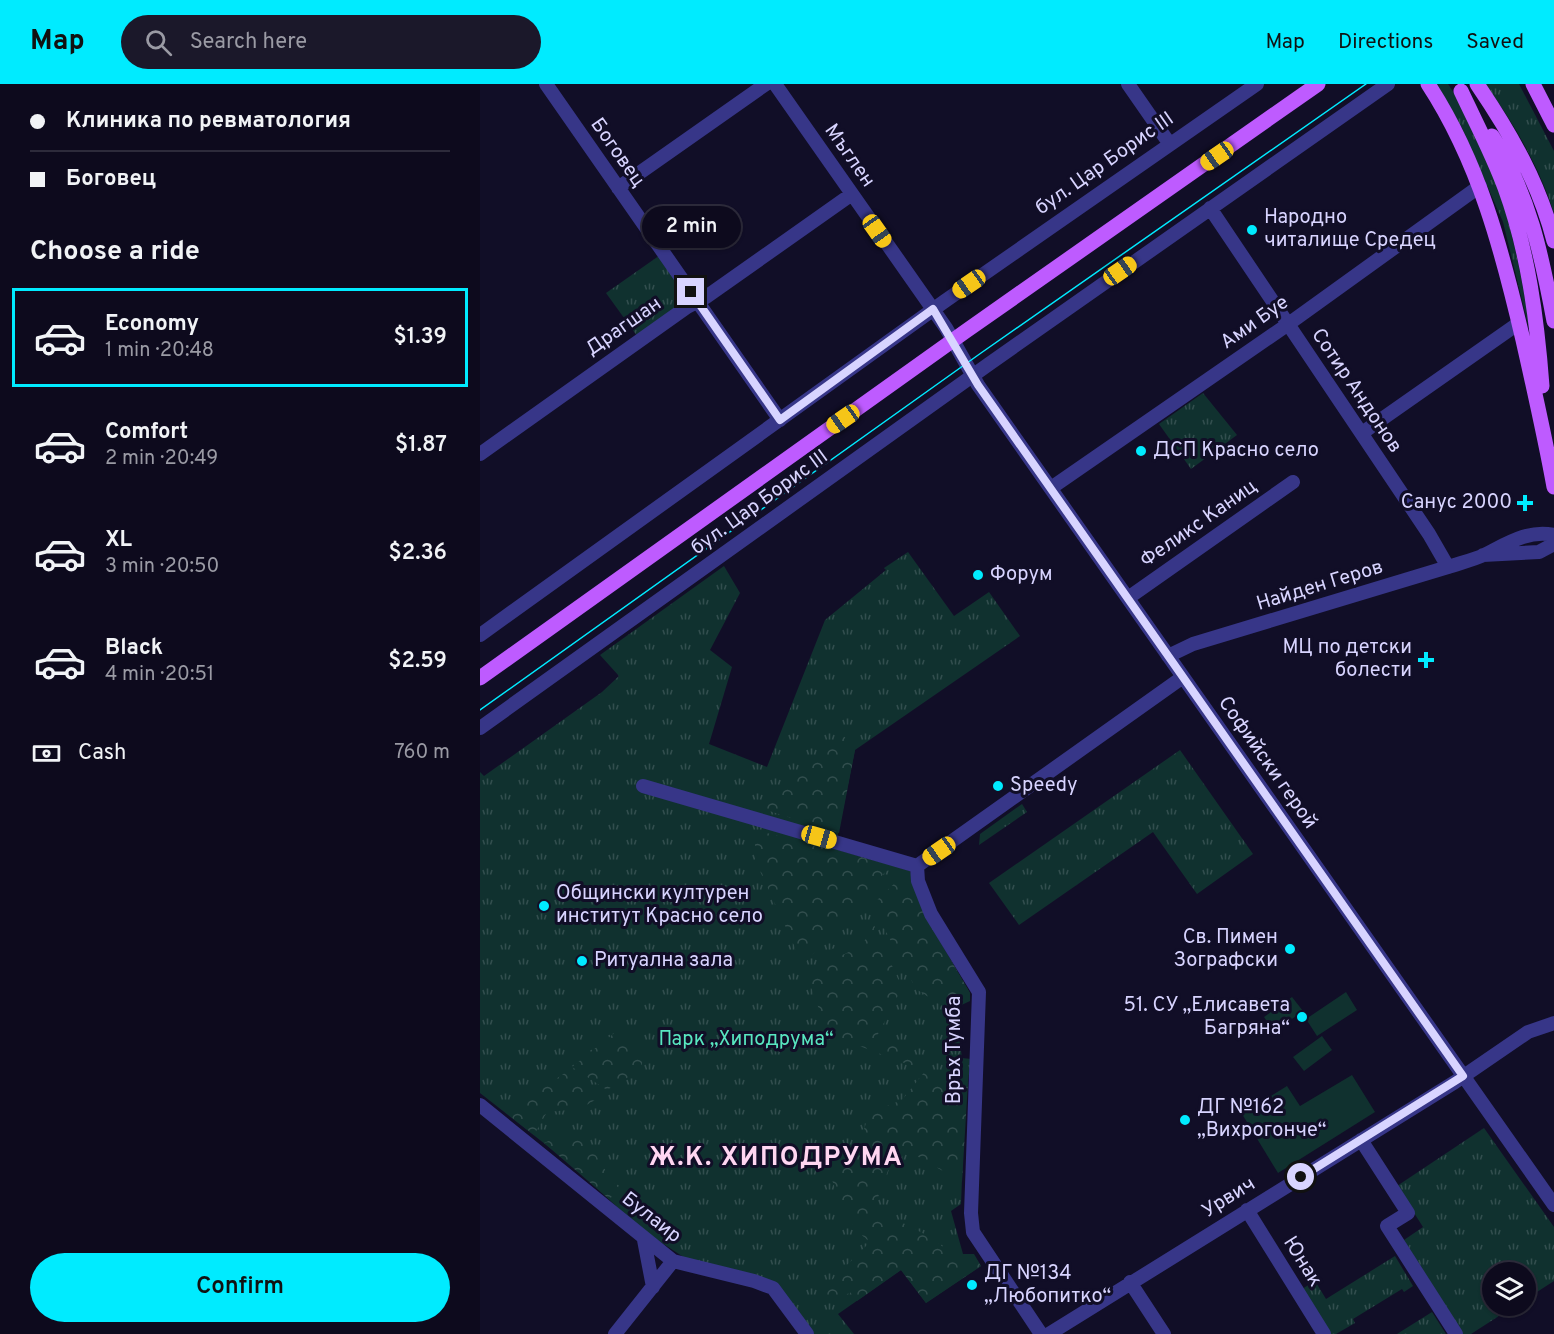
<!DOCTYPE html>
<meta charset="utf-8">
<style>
body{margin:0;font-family:Overpass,sans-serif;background:#1b182a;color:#f1f3f6;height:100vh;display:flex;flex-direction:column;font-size:22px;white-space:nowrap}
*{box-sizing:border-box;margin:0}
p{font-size:20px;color:#9a9aa4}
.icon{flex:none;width:33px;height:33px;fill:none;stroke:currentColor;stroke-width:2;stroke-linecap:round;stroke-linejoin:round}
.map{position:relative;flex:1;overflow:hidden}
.side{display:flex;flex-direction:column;background:#0d0a1d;width:480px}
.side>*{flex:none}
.guide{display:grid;align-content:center;height:132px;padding:0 30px;background:#0d0a1d}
.tools{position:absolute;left:1002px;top:1178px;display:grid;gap:12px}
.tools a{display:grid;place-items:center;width:54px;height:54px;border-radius:50%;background:#0d0a1d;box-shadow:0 2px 4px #0004,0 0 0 2px #2d2b3b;font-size:30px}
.end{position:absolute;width:27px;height:27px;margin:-14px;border:8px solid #d8d4ff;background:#111;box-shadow:0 0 0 3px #111}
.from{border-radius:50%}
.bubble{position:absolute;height:42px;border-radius:21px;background:#0d0a1d;box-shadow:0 2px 4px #0004,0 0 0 2px #2d2b3b;font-size:20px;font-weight:600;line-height:42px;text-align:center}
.car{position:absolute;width:18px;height:36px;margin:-18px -9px;border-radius:8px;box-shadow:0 0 4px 2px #0007;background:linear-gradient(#f5c518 24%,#345 0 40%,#f5c518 0 76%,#345 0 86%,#f5c518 0)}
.guide b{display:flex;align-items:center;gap:21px;height:57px;font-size:22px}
.guide b+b{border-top:2px solid #2d2b3b}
.guide i{width:15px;height:15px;background:#f1f3f6}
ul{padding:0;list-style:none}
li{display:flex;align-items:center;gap:18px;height:99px;margin:0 12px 9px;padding:0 18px;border:3px solid transparent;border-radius:0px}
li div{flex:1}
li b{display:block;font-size:22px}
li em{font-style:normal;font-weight:600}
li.on{border-color:#00ebff}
li>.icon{width:54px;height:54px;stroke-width:1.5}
h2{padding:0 30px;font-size:27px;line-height:72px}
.pay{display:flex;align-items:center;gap:15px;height:66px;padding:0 30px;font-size:22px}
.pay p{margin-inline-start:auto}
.primary-button{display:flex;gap:12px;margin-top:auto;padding:12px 30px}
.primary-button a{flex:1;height:69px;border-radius:36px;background:#00ebff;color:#111;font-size:24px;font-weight:600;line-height:69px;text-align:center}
header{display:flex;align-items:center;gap:36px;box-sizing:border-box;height:84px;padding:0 30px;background:#00ebff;color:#111}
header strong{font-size:28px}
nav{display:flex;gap:33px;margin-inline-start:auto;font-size:21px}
.search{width:420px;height:54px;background:#1b182a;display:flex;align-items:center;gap:15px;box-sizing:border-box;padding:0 21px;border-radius:33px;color:#9a9aa4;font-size:22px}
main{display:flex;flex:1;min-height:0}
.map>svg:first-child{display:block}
.grass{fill:url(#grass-tufts)}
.forest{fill:url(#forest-crowns)}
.garden{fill:#10312f}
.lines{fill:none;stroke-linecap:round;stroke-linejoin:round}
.street{stroke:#373688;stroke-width:14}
.primary{stroke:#be5bff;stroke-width:15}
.tram{stroke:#00ebff;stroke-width:1.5}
.route{stroke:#d8d4ff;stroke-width:8}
.poi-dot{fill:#00ebff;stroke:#110e27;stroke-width:2}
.labels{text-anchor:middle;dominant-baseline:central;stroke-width:6;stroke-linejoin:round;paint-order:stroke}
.street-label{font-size:20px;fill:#d8d4ff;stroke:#110e27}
.poi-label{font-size:20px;fill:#d8d4ff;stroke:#110e27;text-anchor:start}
.park-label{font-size:20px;fill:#58e6c0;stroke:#110e27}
.district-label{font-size:26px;font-weight:bold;letter-spacing:1.5px;fill:#ffd6f1;stroke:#110e27}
</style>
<header>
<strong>Map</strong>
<div class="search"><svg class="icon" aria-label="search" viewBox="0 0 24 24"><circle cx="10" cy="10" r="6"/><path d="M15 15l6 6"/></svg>Search here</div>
<nav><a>Map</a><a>Directions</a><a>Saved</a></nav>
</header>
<main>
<section class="side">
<div class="guide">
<b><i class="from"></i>Клиника по ревматология</b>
<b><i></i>Боговец</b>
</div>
<h2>Choose a ride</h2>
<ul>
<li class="on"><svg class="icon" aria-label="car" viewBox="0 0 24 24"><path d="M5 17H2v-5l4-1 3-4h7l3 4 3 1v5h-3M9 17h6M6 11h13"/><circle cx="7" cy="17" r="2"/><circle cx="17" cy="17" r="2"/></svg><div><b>Economy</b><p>1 min · 20:48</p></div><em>$1.39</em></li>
<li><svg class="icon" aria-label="car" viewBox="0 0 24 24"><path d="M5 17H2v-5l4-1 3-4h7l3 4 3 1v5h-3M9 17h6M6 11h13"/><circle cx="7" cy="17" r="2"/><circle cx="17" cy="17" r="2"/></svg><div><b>Comfort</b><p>2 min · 20:49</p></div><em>$1.87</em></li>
<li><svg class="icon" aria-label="car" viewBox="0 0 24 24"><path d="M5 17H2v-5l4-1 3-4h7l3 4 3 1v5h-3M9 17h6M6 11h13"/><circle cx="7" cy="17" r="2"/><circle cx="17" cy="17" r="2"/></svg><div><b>XL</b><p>3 min · 20:50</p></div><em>$2.36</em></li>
<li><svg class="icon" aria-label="car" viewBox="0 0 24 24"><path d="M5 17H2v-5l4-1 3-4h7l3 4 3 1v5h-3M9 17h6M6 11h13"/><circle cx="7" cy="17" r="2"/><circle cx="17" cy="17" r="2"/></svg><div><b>Black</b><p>4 min · 20:51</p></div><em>$2.59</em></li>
</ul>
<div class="pay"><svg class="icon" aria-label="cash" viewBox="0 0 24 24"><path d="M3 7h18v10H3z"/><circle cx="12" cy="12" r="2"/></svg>Cash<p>760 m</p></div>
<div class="primary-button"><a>Confirm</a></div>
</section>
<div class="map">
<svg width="1074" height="1250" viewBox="0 0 1074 1250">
<defs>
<pattern id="grass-tufts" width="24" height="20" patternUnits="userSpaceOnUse" patternTransform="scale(1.5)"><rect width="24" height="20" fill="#10312f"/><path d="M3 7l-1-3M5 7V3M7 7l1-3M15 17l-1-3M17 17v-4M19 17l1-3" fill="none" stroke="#324e4e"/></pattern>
<pattern id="forest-crowns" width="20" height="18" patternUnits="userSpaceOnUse" patternTransform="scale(1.5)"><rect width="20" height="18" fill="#10312f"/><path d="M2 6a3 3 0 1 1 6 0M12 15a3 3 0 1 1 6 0" fill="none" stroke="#324e4e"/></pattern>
</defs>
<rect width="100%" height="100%" fill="#110e27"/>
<!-- grass -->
<path class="grass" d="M957,0h11c51,74 70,165 83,253l-28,-115 -41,-94z
M1005,0h34l35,67v62c-15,-47 -40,-90 -69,-129z
M183,169l25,35 -1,19 -47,33 -34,-47z
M723,309l34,42 -46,34 -32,-45z
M428,468l46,64 35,-24 31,44 -165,114 -20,99 75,22 15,45 45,77v8l-15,7 7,50 9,1 -6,44 -4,101 -10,7 12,43h11l7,12 -55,37 -25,-33 -63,44 16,20h-41l-37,-50 -91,-26 -43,-28 -69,-64 -93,-73v-321l4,4 118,-84 17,-16 -19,-21 124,-89 16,27 -30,57 22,17 -23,77 58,23 58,-147 61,-50 -2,-2z
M700,666l73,104 -56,40 -44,-62 -134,93 -30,-42z
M542,720l5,8 -48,33 1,-11z
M1004,1044l70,99v54l-28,18v-27h-34v33h24l-45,29h-8l-59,-94 19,-13 -26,-41z
M915,1172l18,30 -9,6 -2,-3 -49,30 2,4 -19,11h-6l-28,-45 13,-8 11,18z
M952,1228l14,22h-49z"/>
<!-- forest -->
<path class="forest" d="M363,651l12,15 -16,83 -76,-24 19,-26z
M275,746l147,38 -16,3 -83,94 -48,-105z
M432,792l13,40 45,77 -26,14 -28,-18 -44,-84 27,-26z
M394,841l28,63 -25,48 40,21 -5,9 -63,-24h-18l-23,-63 25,-31 6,8c16,-5 29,-15 35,-31z
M137,947l20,17 6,12 -3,10 -33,20 -35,-23z
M446,986l42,12 -6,100 -54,-31 -19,17 -15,40 58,30 23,19h20l6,9 -55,37 -25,-33 -44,31 -7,-9 -16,12 -11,-15 47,-47c-22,-17 -30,-39 -39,-65l7,-10 19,-14 12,-40 33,-13z
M88,987l37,23 -25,15 -33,3 -13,23 -29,-23z
M84,1050c36,8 34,35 57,56l-12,9 -65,-56z"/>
<!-- garden -->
<path class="garden" d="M866,908l11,18 -40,26 -11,-17z
M812,913l11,14 -29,21 -10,-15z
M842,952l10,14 -28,21 -11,-14z
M872,991l23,37 -97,61 -36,-59 45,-28 13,20z"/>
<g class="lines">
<!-- street -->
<path class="street" d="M66,0l234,336
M295,0l171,244 32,57 576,820
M648,0l41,59
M138,104l148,-104
M730,124l219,326 19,33
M882,349l157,-110
M0,370l207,-147 19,-10 146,-103
M571,404l236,-163 193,-139
M1003,471l56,-3 15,-8
M648,514l165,-116
M0,551l465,-334 312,-217
M688,572l25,-12 255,-77c12,-4 25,-7 36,-12 22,-11 45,-26 70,-20
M0,644l509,-364 399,-280
M163,702l274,80
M437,782l1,15 13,33 48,78 -8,221 2,19 68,102
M437,782l266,-189
M0,1021l193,156 81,20 19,7 34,46
M881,1056l47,73 -21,13 69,108
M767,1126l77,124
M164,1156l9,47
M650,1198l34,52
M135,1250l58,-73
M569,1250l406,-252 73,-50 26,-9"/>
<!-- primary -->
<path class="primary" d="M948,0c51,78 74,166 95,256 11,49 22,97 31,147
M997,0c34,50 62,99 77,157
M1053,0l21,41
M981,7c15,32 32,64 44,97 23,63 32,131 37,198
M1012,52c37,56 50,121 62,185
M0,594l486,-347 352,-247"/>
<!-- tram -->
<path class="tram" d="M0,626l501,-357 385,-269"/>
</g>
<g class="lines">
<!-- route -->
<path class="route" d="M211,208l89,128 153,-111 45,76 485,691 -162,101"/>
</g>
<!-- markers -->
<g class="poi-dot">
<circle cx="772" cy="146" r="6"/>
<circle cx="661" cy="367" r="6"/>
<path d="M1042 410h6v6h6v6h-6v6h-6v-6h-6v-6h6z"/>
<circle cx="498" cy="491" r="6"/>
<path d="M943 567h6v6h6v6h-6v6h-6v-6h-6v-6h6z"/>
<circle cx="518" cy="702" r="6"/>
<circle cx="64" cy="822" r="6"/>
<circle cx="810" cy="865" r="6"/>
<circle cx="102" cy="877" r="6"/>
<circle cx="822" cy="933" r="6"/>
<circle cx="705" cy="1036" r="6"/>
<circle cx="492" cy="1201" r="6"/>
</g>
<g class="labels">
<!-- street labels -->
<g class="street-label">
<text transform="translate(137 69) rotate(55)">Боговец</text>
<text transform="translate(369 72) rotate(55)">Мъглен</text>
<text transform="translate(625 80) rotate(-35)">бул. Цар Борис III</text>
<text transform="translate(775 239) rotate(-35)">Ами Буе</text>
<text transform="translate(144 243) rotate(-35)">Драгшан</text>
<text transform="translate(876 307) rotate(56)">Сотир Андонов</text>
<text transform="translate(280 419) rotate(-36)">бул. Цар Борис III</text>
<text transform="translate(719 440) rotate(-35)">Феликс Каниц</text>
<text transform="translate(840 502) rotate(-17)">Найден Геров</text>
<text transform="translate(787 679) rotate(55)">Софийски герой</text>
<text transform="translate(475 966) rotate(-90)">Връх Тумба</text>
<text transform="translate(749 1114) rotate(-32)">Урвич</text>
<text transform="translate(171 1134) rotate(38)">Булаир</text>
<text transform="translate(822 1178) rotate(58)">Юнак</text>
</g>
<!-- poi labels -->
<g class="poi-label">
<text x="784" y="134">Народно<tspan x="784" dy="23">читалище Средец</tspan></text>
<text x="673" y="367">ДСП Красно село</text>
<text x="1032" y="419" text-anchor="end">Санус 2000</text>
<text x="510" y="491">Форум</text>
<text x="932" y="564" text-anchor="end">МЦ по детски<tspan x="932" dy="23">болести</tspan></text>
<text x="530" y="702">Speedy</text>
<text x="76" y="810">Общински културен<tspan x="76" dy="23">институт Красно село</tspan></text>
<text x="798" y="854" text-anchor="end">Св. Пимен<tspan x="798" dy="23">Зографски</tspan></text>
<text x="114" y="877">Ритуална зала</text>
<text x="810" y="922" text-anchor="end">51. СУ „Елисавета<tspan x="810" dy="23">Багряна“</tspan></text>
<text x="717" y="1024">ДГ №162<tspan x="717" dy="23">„Вихрогонче“</tspan></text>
<text x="504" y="1190">ДГ №134<tspan x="504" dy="23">„Любопитко“</tspan></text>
</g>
<!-- park labels -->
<g class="park-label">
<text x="266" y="956">Парк „Хиподрума“</text>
</g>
<!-- district labels -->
<g class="district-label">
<text x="296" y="1074">Ж.К. ХИПОДРУМА</text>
</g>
</g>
</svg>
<div class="tools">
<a><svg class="icon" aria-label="layers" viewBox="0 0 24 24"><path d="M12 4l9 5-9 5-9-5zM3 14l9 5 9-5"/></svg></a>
</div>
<i class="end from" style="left:821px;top:1093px"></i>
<i class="end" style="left:211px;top:208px"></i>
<div class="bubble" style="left:162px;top:122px;width:99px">2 min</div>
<i class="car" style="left:737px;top:72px;rotate:235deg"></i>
<i class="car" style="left:397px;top:147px;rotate:145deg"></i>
<i class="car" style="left:640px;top:187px;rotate:55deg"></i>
<i class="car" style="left:489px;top:200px;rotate:235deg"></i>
<i class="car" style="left:363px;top:335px;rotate:235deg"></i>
<i class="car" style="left:339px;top:753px;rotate:106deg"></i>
<i class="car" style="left:459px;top:767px;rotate:235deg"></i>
</div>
</main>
